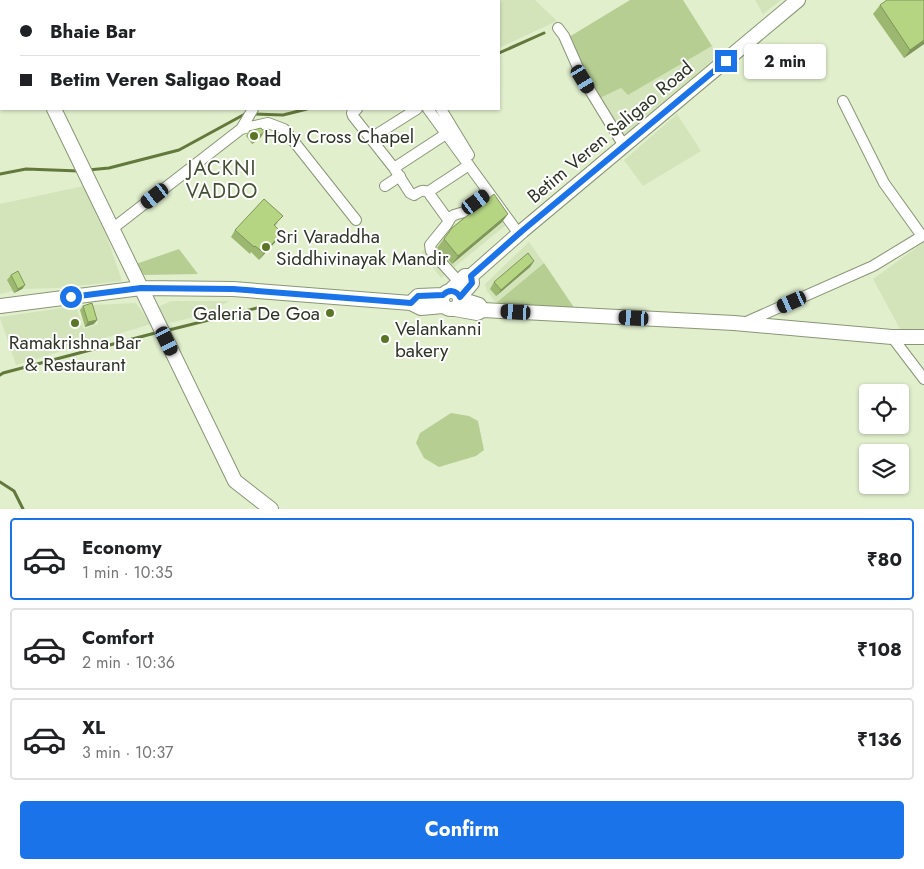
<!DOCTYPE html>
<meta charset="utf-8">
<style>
body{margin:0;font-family:Jost,sans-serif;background:#f6f6f6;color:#202124;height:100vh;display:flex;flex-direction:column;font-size:19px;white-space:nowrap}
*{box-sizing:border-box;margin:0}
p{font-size:16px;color:#757577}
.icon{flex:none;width:28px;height:28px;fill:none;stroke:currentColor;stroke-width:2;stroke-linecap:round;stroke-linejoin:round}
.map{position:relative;height:509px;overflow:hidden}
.side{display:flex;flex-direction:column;background:#fff;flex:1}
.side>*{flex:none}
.hud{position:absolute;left:0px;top:0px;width:500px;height:110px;box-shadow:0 1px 4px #0004;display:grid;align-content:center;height:110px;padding:0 20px;background:#fff}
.controls{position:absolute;left:859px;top:384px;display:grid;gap:10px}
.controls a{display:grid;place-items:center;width:50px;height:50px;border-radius:5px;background:#fff;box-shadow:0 1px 4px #0004;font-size:25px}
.end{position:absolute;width:22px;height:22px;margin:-11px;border:6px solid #1a73e8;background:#fff;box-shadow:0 0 0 2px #fff}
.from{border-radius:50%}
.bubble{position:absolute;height:35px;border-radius:5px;background:#fff;box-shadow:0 1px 4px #0004;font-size:16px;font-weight:700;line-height:35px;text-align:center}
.car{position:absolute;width:15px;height:30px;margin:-15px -8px;border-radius:6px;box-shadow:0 0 4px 1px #0007;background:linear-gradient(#222 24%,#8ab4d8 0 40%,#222 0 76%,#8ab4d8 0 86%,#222 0)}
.hud b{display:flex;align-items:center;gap:18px;height:48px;font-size:19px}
.hud b+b{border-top:1px solid #e0e0e0}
.hud i{width:12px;height:12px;background:#202124}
ul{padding:9px 0 0;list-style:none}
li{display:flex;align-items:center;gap:15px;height:82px;margin:0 10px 8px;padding:0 10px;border:2px solid #e0e0e0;border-radius:5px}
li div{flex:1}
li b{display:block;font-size:19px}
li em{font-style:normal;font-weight:700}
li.current{border-color:#1a73e8}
li>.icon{width:45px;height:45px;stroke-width:1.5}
.primary-button{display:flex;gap:10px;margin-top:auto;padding:10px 20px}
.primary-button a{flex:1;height:58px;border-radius:5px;background:#1a73e8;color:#fff;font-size:20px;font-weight:700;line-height:58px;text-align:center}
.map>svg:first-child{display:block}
.built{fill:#d3e4bb}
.green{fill:#b7ce93}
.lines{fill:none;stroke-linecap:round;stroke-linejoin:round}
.stream{stroke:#63793c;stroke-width:3}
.street-casing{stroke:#899676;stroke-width:12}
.secondary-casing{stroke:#899676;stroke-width:16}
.street{stroke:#fff;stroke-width:10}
.secondary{stroke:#fff;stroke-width:14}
.wall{fill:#9cb770}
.shaded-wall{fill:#7f955b}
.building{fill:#b5d582;stroke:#7f955b}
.route{stroke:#1a73e8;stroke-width:6}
.poi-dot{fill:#5b7527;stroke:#fff;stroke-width:2}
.labels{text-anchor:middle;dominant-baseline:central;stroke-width:4;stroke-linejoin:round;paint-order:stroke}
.street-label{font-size:19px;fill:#2e3426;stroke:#fff}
.poi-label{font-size:19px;fill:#2e3426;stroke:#fff;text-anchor:start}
.neighbourhood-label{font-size:20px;letter-spacing:1px;fill:#444f33;stroke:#fff}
</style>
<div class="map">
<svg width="924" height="509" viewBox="0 0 924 509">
<rect width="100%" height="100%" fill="#e1efcd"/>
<!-- built -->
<path class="built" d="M376,0h159l22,21 -58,27v-47h-125z
M755,0h26l-18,14z
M712,46l6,10 -95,83 -23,-41 21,-10 7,7z
M677,114l24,37 -58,35 -19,-26z
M84,186l23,51 15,44 -63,7 -36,1 -23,5v-90z
M493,194l19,26 -71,58 -20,-26z
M529,242l15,21 -48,40 -9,-12 -2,-7z
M924,242v87h-24l-27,-50z
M171,301h58l-21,13 -43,10 -9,-16z
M136,303l15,21 -135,41 -16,-47v-1l76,-11 8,23 14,-5 -5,-19z"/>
<!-- green -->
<path class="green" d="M630,0h53l29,46 -84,49 -7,-7 -21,10 -31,-61z
M179,249l19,25 -54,1 -8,-11z
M544,263l31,46 -79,-6z
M451,413l18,3 9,5 6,29 -8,6 -37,11 -15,-9 -8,-15 4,-10z"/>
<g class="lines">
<!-- stream -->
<path class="stream" d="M499,53l45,-20
M254,114l29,1 24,-6
M88,170l21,-2 70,-18 66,-36h3
M0,174l26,-5 53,2
M165,331l92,-23
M0,375l3,-2 156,-41
M0,482l14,9 9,18"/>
<!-- street casing -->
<g class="street-casing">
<path id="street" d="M269,0v1
M558,28l6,8 19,43 41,67
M843,101l41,82 38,53
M357,109l-5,4 1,3 41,52 16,25 4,2c5,-3 8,-6 14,-3
M428,109l91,125
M441,109l28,46
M241,129l27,-6 16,6 72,91
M371,138l46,-29
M394,168l52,-34
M385,186l15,-10
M449,221l-21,-29 41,-27
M112,229l129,-100 12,-20
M459,282l-28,-31 -1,-6 17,-21 4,-7 3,-2 10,-3 25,-19
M744,323l129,-57 51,-31
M892,337l32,42"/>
</g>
<!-- secondary casing -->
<g class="secondary-casing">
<path id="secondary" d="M25,0v1
M54,109l181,372 36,28
M471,276l51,-45 276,-231
M442 300a9 9 0 1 1 18 0a9 9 0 1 1-18 0Z
M450,291l15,-15h6l1,7 -12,14
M443,295l-25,1 -7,7 10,5 22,-2
M0,306l141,-18 92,1 178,14
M455,309l22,4 6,-3 -4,-5 -19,-6
M483,310l251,13 158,14h32"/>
</g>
<!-- street -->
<use href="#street" class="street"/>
<!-- secondary -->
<use href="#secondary" class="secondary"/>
</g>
<!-- wall -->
<path class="wall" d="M411,0h39l1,1h-40z
M880,5l44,39 -20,14 -31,-44z
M249,131l12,6 -9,7 -6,-8z
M508,214l-6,8 -50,42 -15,-16 15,-20z
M278,222l-3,4 3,13 -19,21 -8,-8 -1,2 -19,-17 4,-7z
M534,261l-4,6 -34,29 -6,-7 4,-7z
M11,275l14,10 -3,4 -8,4 -7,-13z
M83,306l14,14 -3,4 -9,3 -5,-17z"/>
<!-- shaded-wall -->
<path class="shaded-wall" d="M924,40v4l-20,14 6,-8z
M264,132l-3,5 -9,7 3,-5z
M508,214l-6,8 -50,42 6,-8z
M282,233l-4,6 -19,21 5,-7z
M534,261l-4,6 -34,29 5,-6z
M25,285l-3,4 -8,4 4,-4z
M97,320l-3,4 -9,3 3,-5z"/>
<!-- building -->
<path class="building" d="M420,0h30l1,1h-31z
M887,0h37v40l-14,10 -30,-45z
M261,128l3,4 -9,7 -6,-8z
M494,194l14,20 -50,42 -14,-17 8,-11z
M264,199l19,17 -9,9 8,8 -18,20 -9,-7 -1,1 -19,-17z
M528,253l6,8 -33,29 -7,-8z
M18,271l7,14 -7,4 -7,-14z
M92,303l5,17 -9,2 -5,-16z"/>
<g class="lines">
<!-- route -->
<path class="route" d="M71,297l70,-9 92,1 178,14 7,-7 25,-1c6,-6 13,-5 17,2l12,-14 -1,-7 51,-45 204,-170"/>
</g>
<!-- markers -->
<g class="poi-dot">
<circle cx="254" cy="136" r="5"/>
<circle cx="266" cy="247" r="5"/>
<circle cx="330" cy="313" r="5"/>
<circle cx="75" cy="323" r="5"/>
<circle cx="385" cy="339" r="5"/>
</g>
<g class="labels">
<!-- street labels -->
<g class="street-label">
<text transform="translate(610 132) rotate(-40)">Betim Veren Saligao Road</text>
</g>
<!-- poi labels -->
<g class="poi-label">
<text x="264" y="136">Holy Cross Chapel</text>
<text x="276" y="236">Sri Varaddha<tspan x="276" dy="22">Siddhivinayak Mandir</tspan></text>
<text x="320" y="313" text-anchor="end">Galeria De Goa</text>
<text x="395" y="328">Velankanni<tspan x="395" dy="22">bakery</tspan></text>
<text x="75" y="342" text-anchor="middle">Ramakrishna Bar<tspan x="75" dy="22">&amp; Restaurant</tspan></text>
</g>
<!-- neighbourhood labels -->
<g class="neighbourhood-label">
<text x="222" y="168">JACKNI<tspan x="222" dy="23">VADDO</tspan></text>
</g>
</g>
</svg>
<div class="controls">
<a><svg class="icon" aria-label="locate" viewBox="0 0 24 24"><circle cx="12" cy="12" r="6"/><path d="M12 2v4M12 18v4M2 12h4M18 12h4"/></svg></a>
<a><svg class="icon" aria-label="layers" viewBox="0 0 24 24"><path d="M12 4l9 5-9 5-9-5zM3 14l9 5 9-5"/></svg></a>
</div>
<i class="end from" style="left:71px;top:297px"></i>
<i class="end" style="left:726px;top:61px"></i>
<div class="bubble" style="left:744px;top:44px;width:82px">2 min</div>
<i class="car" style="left:583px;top:79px;rotate:149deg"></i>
<i class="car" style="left:155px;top:196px;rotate:232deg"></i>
<i class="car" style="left:476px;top:202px;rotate:54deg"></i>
<i class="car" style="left:792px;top:302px;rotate:246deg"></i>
<i class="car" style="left:516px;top:312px;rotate:273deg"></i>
<i class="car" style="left:634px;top:318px;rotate:273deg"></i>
<i class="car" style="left:167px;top:341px;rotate:154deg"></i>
<div class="hud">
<b><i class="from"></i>Bhaie Bar</b>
<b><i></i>Betim Veren Saligao Road</b>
</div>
</div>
<section class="side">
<ul>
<li class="current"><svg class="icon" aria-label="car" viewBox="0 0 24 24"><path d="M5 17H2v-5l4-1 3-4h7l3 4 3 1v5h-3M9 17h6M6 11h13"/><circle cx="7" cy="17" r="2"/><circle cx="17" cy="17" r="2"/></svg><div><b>Economy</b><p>1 min · 10:35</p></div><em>₹80</em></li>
<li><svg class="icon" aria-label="car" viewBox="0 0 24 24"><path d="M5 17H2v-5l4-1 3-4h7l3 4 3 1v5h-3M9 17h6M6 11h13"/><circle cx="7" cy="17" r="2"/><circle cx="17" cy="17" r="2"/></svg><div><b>Comfort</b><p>2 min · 10:36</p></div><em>₹108</em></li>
<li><svg class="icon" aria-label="car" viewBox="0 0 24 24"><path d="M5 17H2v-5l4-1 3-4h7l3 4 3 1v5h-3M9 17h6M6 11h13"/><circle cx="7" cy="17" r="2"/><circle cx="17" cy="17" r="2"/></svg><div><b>XL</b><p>3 min · 10:37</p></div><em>₹136</em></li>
</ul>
<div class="primary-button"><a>Confirm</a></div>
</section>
